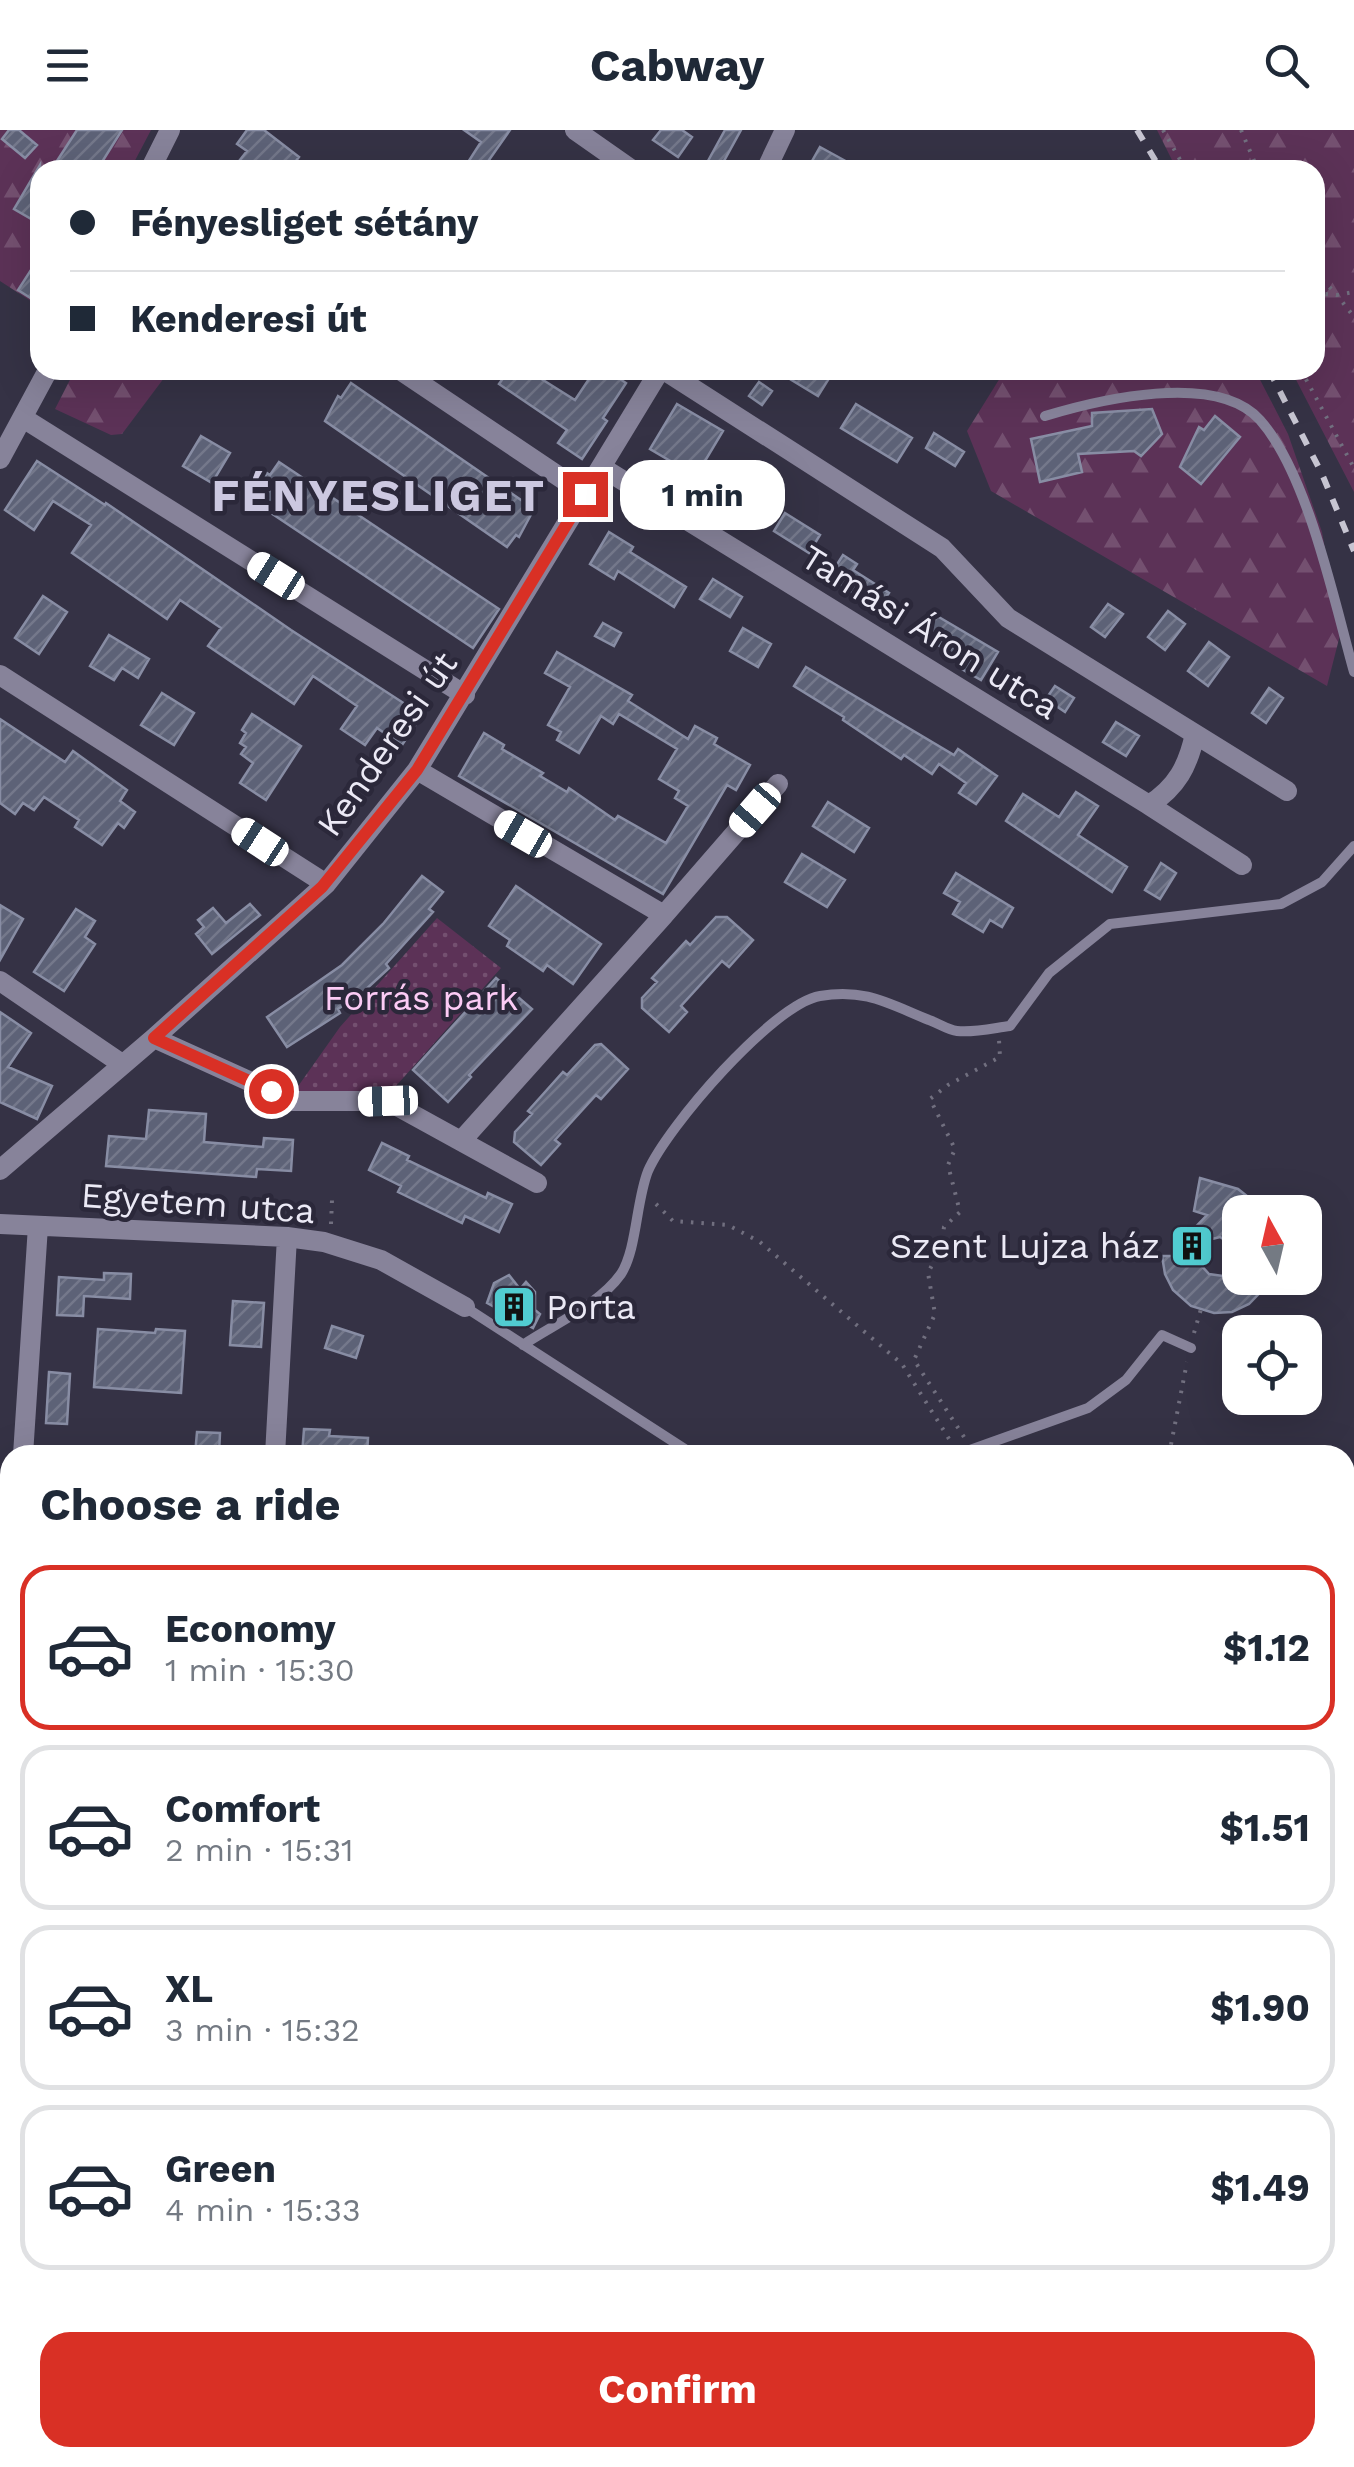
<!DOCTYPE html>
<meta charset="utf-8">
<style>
body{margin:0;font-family:"Work Sans",sans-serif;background:#f6f6f7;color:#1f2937;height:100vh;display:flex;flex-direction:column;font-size:38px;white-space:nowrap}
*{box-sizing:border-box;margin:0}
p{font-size:32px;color:#747a83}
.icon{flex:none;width:55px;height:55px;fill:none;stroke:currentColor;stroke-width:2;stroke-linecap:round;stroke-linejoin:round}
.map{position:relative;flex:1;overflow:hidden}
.panel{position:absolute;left:0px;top:1315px;width:1355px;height:1022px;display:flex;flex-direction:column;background:#fff;border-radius:30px 30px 0 0;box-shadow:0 10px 40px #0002}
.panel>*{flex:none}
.top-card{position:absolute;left:30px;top:30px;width:1295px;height:220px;border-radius:30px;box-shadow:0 10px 40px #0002;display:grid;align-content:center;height:220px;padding:0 40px;background:#fff}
.needle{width:65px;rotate:352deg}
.controls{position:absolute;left:1222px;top:1065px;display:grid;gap:20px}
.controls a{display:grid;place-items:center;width:100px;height:100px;border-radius:20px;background:#fff;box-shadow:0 10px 40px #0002;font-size:50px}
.end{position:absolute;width:45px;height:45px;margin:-22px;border:12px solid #d93025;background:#fff;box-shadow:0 0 0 5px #fff}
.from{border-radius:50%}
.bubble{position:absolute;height:70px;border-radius:30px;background:#fff;box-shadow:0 10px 40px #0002;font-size:32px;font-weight:700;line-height:70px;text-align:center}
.car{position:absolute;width:30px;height:60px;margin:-30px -15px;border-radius:12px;box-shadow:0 0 8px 2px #0007;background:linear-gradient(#fff 24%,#345 0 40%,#fff 0 76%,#345 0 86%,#fff 0)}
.top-card b{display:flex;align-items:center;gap:35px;height:95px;font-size:38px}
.top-card b+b{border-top:2px solid #e0e1e3}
.top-card i{width:25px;height:25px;background:#1f2937}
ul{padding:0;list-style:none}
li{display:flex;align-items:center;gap:30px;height:165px;margin:0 20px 15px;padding:0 20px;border:5px solid #e0e1e3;border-radius:30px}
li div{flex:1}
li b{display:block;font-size:38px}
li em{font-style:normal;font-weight:700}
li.selected{border-color:#d93025}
li>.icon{width:90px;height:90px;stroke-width:1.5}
h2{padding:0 40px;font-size:45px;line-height:120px}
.button{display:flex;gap:20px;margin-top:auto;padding:20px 40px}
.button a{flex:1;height:115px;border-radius:30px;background:#d93025;color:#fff;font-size:40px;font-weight:700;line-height:115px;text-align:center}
header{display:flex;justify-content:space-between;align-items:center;height:130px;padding:0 40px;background:#fff;font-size:45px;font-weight:700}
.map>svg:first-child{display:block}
.grass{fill:url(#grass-dots)}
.forest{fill:url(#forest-firs)}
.building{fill:url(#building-hatch);stroke:#888da4;stroke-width:2.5}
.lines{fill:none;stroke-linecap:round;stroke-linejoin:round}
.path{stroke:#716f7f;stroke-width:4;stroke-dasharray:2.5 8;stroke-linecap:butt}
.service{stroke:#87839a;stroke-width:10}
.pedestrian{stroke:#87839a;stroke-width:15}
.minor{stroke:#87839a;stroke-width:20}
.primary{stroke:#a487bd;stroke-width:28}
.rail{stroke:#c7c5d2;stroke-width:6;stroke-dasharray:12 12;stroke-linecap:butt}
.route{stroke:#d93025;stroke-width:12}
.labels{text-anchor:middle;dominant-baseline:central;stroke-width:9;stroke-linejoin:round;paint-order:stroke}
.street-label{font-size:35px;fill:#ebe9f5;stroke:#2b283a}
.park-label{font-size:35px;fill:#fccbf5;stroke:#2b283a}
.poi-label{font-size:35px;fill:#ebe9f5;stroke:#2b283a;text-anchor:end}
.district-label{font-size:45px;font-weight:bold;letter-spacing:2.5px;fill:#ccc8e0;stroke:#2b283a}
</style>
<header><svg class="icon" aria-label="menu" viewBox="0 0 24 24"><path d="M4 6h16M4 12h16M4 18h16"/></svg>Cabway<svg class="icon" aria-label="search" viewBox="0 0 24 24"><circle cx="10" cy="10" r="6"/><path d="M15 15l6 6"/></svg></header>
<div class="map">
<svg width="1354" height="2337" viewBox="0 0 1354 2337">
<defs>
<pattern id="grass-dots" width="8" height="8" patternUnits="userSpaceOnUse" patternTransform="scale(2.5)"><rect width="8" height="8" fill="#5c3257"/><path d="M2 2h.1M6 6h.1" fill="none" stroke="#745070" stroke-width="1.8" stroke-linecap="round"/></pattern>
<pattern id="forest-firs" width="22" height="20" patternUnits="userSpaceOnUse" patternTransform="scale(2.5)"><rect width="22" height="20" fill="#5c3257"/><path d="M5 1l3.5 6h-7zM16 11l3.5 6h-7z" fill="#745070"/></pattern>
<pattern id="building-hatch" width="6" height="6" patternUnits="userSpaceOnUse" patternTransform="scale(2.5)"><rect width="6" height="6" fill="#5d6277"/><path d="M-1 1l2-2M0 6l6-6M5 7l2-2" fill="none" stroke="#74788b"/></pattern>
</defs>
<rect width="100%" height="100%" fill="#353245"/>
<!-- grass -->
<path class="grass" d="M437,788l64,50 -113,127 -94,-3 46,-65z
M0,2268h10v60h33l-18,9h-25z"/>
<!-- forest -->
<path class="forest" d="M0,0h151l-21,40h-90v137l-40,-26z
M1157,0h197v362l-63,-122h24v-200h-138z
M75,240h95l-48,64 -11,1 -56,-26z
M1005,240h250l33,64 34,98 18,103 -13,51 -336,-195 -24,-60z
M10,1505v108l-10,-3v-103z
M484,2328h716l38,9h-747z"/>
<!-- building -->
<path class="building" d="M9,0h10l18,15 -12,13 -23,-19z
M77,0h45l-25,40h-26l-14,-9z
M247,0h17l35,27 -10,13h-57l15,-19 -10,-7z
M464,0h46l-28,40h-19l18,-28z
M661,0h21l10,7 -14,20 -25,-17z
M725,0h16l-22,40h-16z
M820,17l42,23h-55z
M40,35v59l-26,-15z
M40,126v48l-22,-14z
M509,240h18l48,30 20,-30h11l20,13 -23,35 4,3 -25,38 -24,-16 9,-13 -68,-46z
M775,240h36l17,10 -10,16z
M759,252l13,9 -10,14 -13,-9z
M351,253l183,126 -15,28 -3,-2 -9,12 -182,-126 13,-25 3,2z
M677,274l46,27 -27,45 -46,-27z
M856,274l56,34 -15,24 -56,-34z
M1152,279l10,25 -21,22 -7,-5 -56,3 4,18 -42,10 -9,-43 61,-13v-13z
M1215,286l25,21 -39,47 -21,-17 19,-40 5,3z
M934,303l30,19 -9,14 -29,-18z
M201,306l29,17 -18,30 -29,-17z
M37,331l68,44 1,-2 185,127 131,85 -20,30 -25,-17 -12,17 -24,-16 16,-23 -44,-30 -19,28 -86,-58 13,-18 -41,-28 -13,19 -95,-66 19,-28 -38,-24 -19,29 -29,-20z
M279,332l220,147 -26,39 -220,-147 14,-28 3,2z
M689,359l19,12 -7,11 -19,-11z
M785,383l35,22 -11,18 -35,-22z
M609,402l24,15 -3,5 56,35 -12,20 -56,-36 -4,8 -24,-15z
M843,425l14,9 -4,6 36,23 -11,17 -49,-33z
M713,449l29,18 -12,20 -30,-18z
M43,466l24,16 -28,42 -24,-16z
M1108,474l15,10 -18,23 -14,-10z
M1168,481l17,13 -20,26 -17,-13z
M932,483l66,39 -17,28 -21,-12 4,-7 -44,-27z
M603,493l18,10 -7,13 -19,-10z
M743,498l28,16 -13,23 -28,-16z
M109,505l40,24 -11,19 -16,-10 -8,12 -24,-14z
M1209,512l20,15 -21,29 -20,-15z
M557,522l75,43 -4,6 60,38 7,-13 22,12 -3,6 36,21 -14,25 -9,-5 -64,109 -204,-118 25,-43 20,12 -2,4 41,24 -3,3 27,16 2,-4 46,32 3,-4 48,27 22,-37 -13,-8 4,-7 -20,-12 18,-30 -58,-35 -6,10 -12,-8 -22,37 -22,-13 4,-8 -13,-7 22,-38 -25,-14z
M806,537l148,88 4,-6 39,27 -21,28 -17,-11 7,-10 -27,-19 -7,10 -28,-19 -3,4 -58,-39 1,-3 -50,-31z
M1055,556l19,12 -9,14 -19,-13z
M1269,558l14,10 -17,25 -14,-10z
M162,563l32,20 -20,32 -33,-20z
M252,584l49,32 -35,54 -26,-17 13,-20 -12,-9 5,-7 -6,-4 6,-10 -4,-3z
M0,589l65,43 8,-11 54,39 -7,11 15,11 -11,16 -6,-5 -16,22 -27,-18 4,-7 -35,-23 -10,13 -11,-7 -8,11 -15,-11z
M1116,592l23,14 -13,20 -23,-14z
M1076,662l22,14 -20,29 49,32 -15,25 -106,-71 17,-27 36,23z
M828,672l41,26 -15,24 -41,-26z
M802,724l43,26 -18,27 -42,-25z
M1161,733l15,10 -16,26 -15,-9z
M956,743l57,35 -11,19 -12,-7 -7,12 -30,-18 7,-12 -16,-9z
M422,746l21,16 -14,17 4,3 -47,52 3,4 -27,25 -24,16 2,4 -53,34 -20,-30 75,-52 41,-41z
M516,756l85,58 -28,40 -26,-19 -4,6 -36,-25 3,-6 -21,-14z
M250,774l10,11 -48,39 -16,-20 8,-7 -6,-7 15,-12 13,15z
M0,775l23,14 -23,41z
M76,779l19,12 -10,16 10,7 -31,47 -30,-19z
M716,787h11l26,23 -24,27 -7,-6 -41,45 6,6 -18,20 -27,-24v-10l15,-16 -5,-4 34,-37 4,4z
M496,848l36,31 -63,66 2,2 -23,25 -35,-32z
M0,882l31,21 -23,34 44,19 -15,33 -37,-17z
M601,914l27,25 -27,30 -5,-4 -41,45 5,4 -19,21 -27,-23 1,-10 17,-18 -4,-3 35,-39 4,3 28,-30z
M149,980l57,4 -2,28 59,5 1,-9 29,2 -2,31 -34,-2 -1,8 -150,-11 3,-30 37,3z
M382,1013l27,13 -2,4 79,38 2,-5 24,11 -13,28 -34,-16 -3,7 -64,-31 3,-6 -32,-16z
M1200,1048l38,11 29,23h-27v38l-20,-13 -12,3 -7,7 -2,16 10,11 14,2 17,-6v8h34l-25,26 -17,8 -18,1 -23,-7 -18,-16 -8,-16 -3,-18h18l5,-18 22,-23 -13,-4z
M104,1143l27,1 -1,25 -46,-3 -1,20 -26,-1 2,-38 45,3z
M509,1145l11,14 6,-7 9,10v18l5,4 -7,14 -46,-25 7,-20z
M233,1171l31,2 -3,44 -31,-2z
M332,1196l31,10 -7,22 -31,-10z
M98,1199l57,4 1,-4 29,2 -4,62 -87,-6z
M49,1242l21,2 -3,50 -21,-1z
M304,1299l26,1 -1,6 39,2 -1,17h-65z
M197,1302l23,1 -1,22h-24z"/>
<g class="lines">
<!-- path -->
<path class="path" d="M1163,0l23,40
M1241,0l17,40
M1315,142l22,23 17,-3
M1315,163l22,2 17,22
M1301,240l53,98
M656,1074l17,17 55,4 32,17 142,122 49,78
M331,1094l1,-24
M1194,1203l7,-24
M964,1307l-50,-77 21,-46 -7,-41 13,-26 3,-20 16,-15 -12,-47 7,-16 -25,-50 18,-14 52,-28 -1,-17
M1169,1325l18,-93
M1345,1635l9,12
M1345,1868l9,5
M1345,1875l9,16
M1345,1965l9,11
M1345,1990l9,-5
M1345,2241h9
M0,2291l10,3
M1024,2337l36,-5 14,5"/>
<!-- service -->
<path class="service" d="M1045,286c53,-16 171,-45 215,4 48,54 74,181 94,252
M465,1177l229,148
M523,1215c31,-21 76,-40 98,-71 16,-25 15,-73 27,-103 19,-44 125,-167 172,-175 45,-8 69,8 109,24 9,3 19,10 28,11 17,2 37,-3 53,-5l39,-53 61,-49 171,-20 41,-22 32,-36
M956,1325l132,-47 38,-28 36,-45 29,13
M1345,2035l9,7
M1345,2274l9,2
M89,2337l11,-9"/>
<!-- pedestrian -->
<path class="pedestrian" d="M1351,1707l3,3"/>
<!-- minor -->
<path class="minor" d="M575,0l57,40
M150,40l20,-40
M766,40l19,-40
M400,240l185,124
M664,240l278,178 66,70 279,173
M23,288l442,277
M0,329l48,-89
M601,337l548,338c28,-18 39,-39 46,-71
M0,545l326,209
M417,640l247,145 114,-131
M1149,675l93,60
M0,851l122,83
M154,908l139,63h95l149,82
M462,1010l202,-225
M0,1040l154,-132 172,-154 91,-114 243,-400
M0,1094l287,13 37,5 57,18 84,47
M23,1325l15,-229
M275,1325l12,-218
M0,1451l10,-3"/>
<!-- primary -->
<path class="primary" d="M0,1962h10
M1332,2328l22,4"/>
<!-- rail -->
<path class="rail" d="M1137,0l24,40
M1269,240l53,104 32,77"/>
</g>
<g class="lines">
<!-- route -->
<path class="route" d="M271,961l-117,-53 168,-151 95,-117 168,-276"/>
</g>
<!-- icons -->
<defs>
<g id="building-square" transform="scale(2.25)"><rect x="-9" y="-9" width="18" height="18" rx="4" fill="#51ccd1" stroke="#2b283a"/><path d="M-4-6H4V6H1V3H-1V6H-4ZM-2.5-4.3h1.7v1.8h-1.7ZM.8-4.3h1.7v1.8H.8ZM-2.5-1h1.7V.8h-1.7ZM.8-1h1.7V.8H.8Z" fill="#111"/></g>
</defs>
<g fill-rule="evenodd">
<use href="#building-square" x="1192" y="1116"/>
<use href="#building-square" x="514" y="1177"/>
</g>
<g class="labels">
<!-- street labels -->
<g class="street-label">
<text transform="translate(930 502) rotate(32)">Tamási Áron utca</text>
<text transform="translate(387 614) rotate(-55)">Kenderesi út</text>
<text transform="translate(198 1073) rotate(4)">Egyetem utca</text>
</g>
<!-- park labels -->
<g class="park-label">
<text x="421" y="868">Forrás park</text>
</g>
<!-- poi labels -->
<g class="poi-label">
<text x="1160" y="1116">Szent Lujza ház</text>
<text x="546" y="1177" text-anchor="start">Porta</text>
</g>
<!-- district labels -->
<g class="district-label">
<text x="379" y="365">FÉNYESLIGET</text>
</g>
</g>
</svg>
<div class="controls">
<a><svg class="needle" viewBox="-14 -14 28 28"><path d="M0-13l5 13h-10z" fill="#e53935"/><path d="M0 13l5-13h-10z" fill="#747a83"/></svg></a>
<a><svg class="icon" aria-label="locate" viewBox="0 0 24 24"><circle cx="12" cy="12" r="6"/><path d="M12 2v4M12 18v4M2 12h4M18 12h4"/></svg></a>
</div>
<i class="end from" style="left:271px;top:961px"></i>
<i class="end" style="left:585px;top:364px"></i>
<div class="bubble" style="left:620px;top:330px;width:165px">1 min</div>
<i class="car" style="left:276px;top:446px;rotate:302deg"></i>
<i class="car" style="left:755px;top:680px;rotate:221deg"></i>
<i class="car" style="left:523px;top:704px;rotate:300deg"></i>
<i class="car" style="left:260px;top:712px;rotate:303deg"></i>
<i class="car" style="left:388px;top:971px;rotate:268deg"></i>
<div class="top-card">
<b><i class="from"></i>Fényesliget sétány</b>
<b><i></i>Kenderesi út</b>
</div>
<section class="panel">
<h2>Choose a ride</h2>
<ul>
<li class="selected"><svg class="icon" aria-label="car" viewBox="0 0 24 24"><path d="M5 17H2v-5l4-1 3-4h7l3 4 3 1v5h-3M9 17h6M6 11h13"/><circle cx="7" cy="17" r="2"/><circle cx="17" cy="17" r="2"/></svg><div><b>Economy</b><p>1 min · 15:30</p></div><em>$1.12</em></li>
<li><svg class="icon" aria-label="car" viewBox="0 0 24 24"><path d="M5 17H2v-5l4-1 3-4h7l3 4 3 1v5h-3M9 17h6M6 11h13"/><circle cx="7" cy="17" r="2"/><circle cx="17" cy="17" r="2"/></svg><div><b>Comfort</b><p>2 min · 15:31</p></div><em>$1.51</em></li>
<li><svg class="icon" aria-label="car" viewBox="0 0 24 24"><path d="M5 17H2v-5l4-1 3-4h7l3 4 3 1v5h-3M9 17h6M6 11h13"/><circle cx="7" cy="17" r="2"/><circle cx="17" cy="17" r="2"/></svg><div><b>XL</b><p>3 min · 15:32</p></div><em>$1.90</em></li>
<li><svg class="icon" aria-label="car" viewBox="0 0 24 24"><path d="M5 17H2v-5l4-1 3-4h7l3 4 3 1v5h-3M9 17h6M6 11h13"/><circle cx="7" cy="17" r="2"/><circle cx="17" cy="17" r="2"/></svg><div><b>Green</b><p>4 min · 15:33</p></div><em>$1.49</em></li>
</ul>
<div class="button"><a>Confirm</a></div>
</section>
</div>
